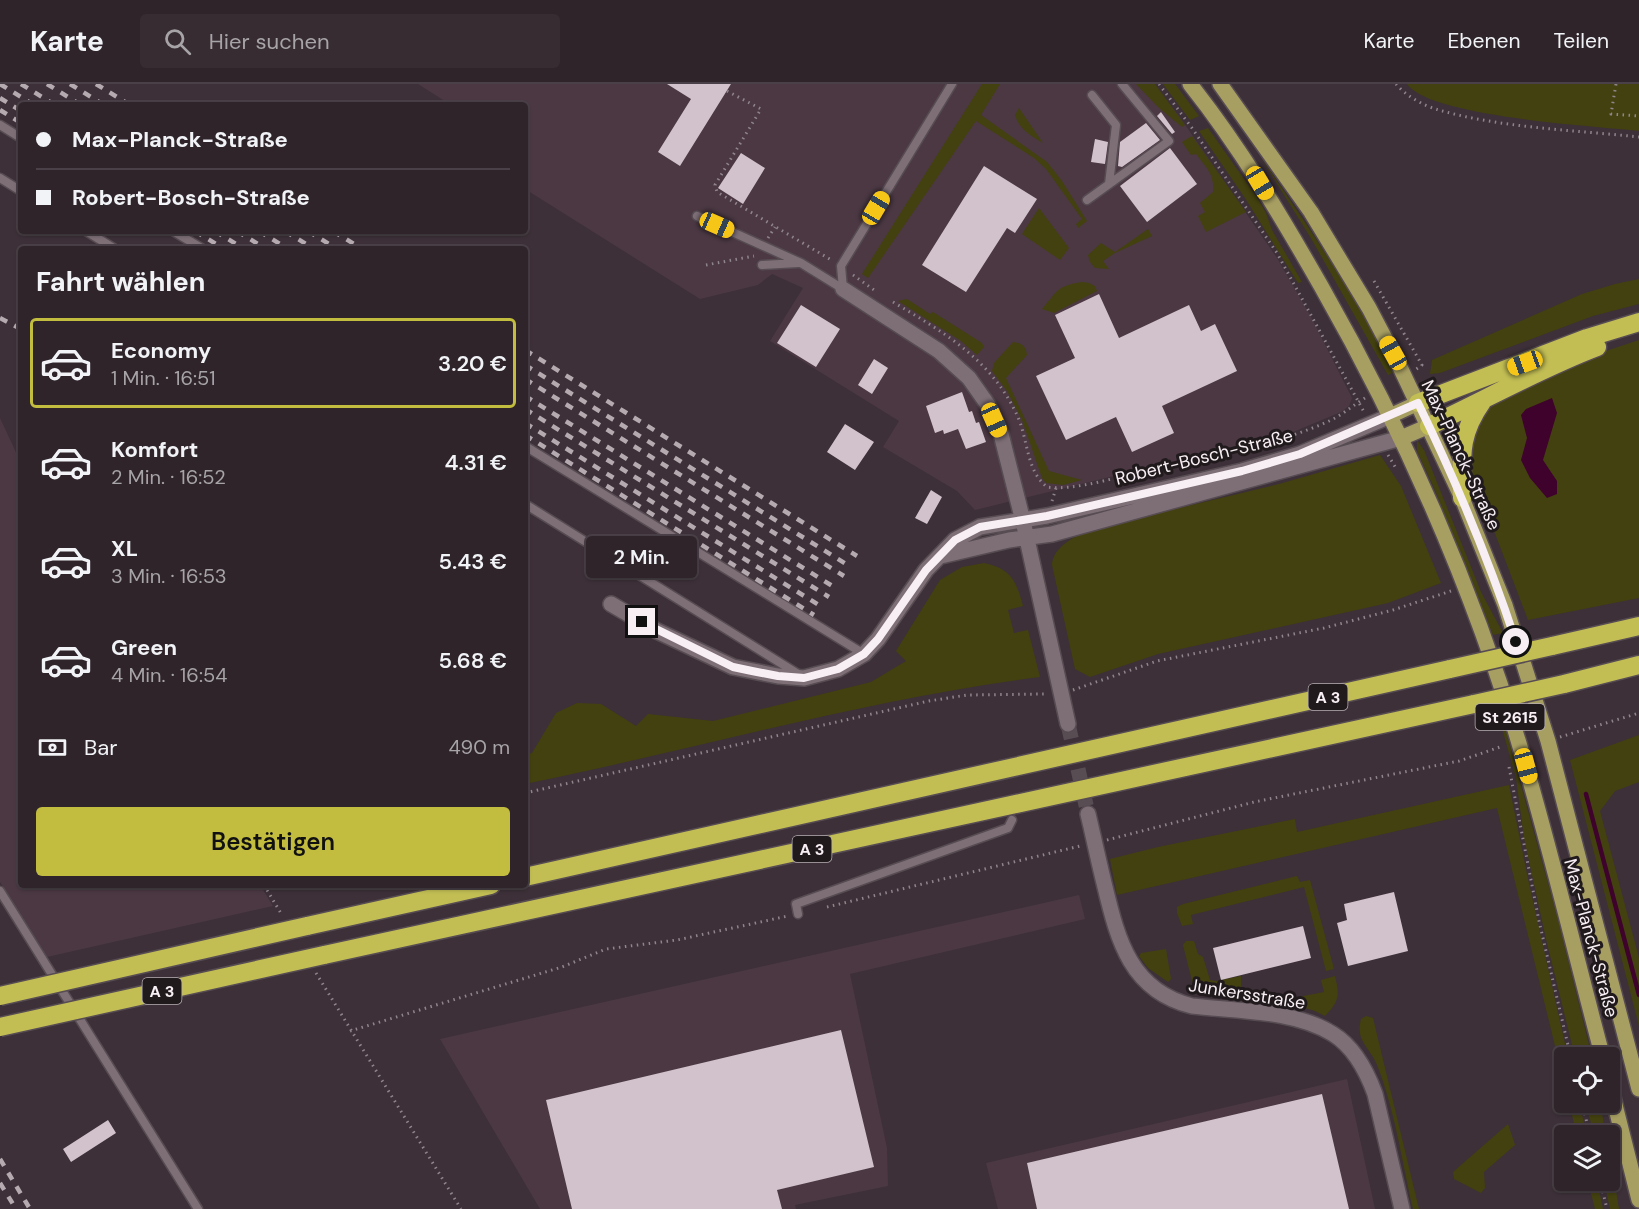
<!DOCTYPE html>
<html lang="de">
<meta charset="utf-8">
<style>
body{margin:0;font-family:"DM Sans",sans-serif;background:#362c32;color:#f1f3f6;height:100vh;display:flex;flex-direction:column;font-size:22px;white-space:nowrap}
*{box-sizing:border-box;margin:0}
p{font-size:20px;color:#a7a4a8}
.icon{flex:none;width:33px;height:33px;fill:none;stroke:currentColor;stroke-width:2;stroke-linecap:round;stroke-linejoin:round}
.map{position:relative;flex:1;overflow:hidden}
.side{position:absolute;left:18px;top:162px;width:510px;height:642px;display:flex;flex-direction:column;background:#2e242a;border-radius:6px;box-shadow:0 2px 4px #0004,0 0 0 2px #494147}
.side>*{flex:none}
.guide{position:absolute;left:18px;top:18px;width:510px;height:132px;border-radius:6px;box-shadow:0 2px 4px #0004,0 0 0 2px #494147;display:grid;align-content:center;height:132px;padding:0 18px;background:#2e242a}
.tools{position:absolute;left:1554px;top:963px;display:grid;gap:12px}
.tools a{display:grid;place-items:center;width:66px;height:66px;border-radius:6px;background:#2e242a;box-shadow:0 2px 4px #0004,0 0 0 2px #494147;font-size:30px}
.end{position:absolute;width:27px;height:27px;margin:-14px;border:8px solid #f8eff4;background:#111;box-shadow:0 0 0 3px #111}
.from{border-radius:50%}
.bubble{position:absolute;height:42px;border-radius:6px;background:#2e242a;box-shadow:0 2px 4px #0004,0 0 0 2px #494147;font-size:20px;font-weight:600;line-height:42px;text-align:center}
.car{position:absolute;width:18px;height:36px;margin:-18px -9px;border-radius:8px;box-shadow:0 0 4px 2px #0007;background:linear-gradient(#f5c518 24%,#345 0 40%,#f5c518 0 76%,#345 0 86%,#f5c518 0)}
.guide b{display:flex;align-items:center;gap:21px;height:57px;font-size:22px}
.guide b+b{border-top:2px solid #494147}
.guide i{width:15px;height:15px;background:#f1f3f6}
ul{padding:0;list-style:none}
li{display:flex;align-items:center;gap:18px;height:90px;margin:0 12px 9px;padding:0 6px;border:3px solid transparent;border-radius:6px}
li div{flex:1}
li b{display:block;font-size:22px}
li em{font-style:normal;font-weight:600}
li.active{border-color:#c2bd3f}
li>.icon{width:54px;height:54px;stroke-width:1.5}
h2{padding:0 18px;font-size:27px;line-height:72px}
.pay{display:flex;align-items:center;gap:15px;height:66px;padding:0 18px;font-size:22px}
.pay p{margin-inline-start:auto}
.primary-button{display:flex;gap:12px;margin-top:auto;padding:12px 18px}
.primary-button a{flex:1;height:69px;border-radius:6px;background:#c2bd3f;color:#111;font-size:24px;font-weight:600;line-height:69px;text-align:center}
header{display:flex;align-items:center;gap:36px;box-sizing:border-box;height:84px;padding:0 30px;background:#2e242a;border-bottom:2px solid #494147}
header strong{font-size:28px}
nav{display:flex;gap:33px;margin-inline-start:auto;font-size:21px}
.search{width:420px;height:54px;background:#362c32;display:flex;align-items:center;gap:15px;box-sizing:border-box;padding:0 21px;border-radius:6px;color:#a7a4a8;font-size:22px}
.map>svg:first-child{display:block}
.built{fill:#4b3843}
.green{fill:#43410f}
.water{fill:#3e022d}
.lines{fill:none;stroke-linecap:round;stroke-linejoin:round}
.stream{stroke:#3e022d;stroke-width:4.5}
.building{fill:#d2c2cb}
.street-tunnel{stroke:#594d54;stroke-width:15;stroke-dasharray:15 8;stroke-linecap:butt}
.lane-casing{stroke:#574c52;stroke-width:11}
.street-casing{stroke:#574c52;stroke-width:18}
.primary-casing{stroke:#574c52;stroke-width:18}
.highway-casing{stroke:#574c52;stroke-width:21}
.path{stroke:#90858c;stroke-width:3;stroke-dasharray:1.5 4.5;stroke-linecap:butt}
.lane{stroke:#7e6f77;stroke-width:8}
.street{stroke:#7e6f77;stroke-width:15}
.primary{stroke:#a79e62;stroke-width:15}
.highway{stroke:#c2be54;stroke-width:18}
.rail{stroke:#b5aab0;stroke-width:4.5;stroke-dasharray:8 8;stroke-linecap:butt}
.highway-bridge-casing{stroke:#574c52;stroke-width:21;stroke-linecap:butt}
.highway-bridge{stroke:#c2be54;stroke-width:18}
.route{stroke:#f8eff4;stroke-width:8}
.labels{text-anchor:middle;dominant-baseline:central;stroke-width:6;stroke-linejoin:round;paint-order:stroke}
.shield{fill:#201a1d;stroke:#b7afb4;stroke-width:1.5}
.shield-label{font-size:16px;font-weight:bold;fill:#f8eff4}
.street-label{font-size:18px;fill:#f8eff4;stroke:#201a1d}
</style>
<header>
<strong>Karte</strong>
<div class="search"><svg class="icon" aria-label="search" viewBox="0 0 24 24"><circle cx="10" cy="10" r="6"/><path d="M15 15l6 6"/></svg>Hier suchen</div>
<nav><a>Karte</a><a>Ebenen</a><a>Teilen</a></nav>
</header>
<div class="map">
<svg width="1639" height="1125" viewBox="0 0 1639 1125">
<rect width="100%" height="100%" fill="#3d3038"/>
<!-- built -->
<path class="built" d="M418,0h735l26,32 98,142 33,57 42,83 -3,8 -8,6 -48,20 -318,78 -18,-19 -74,-44 16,-26 -129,-80 33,-53 -31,-14 -14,11 -58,14 -175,-110v-84h-74z
M0,334l21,45v422h239l13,21 -226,51 -47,-75z
M1079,811l6,24 -235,55 37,174 1,38 -93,19 1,4h-256l-100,-170z
M1347,995l28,130h-377l-12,-46z"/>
<!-- green -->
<path class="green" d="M982,0h18l-19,31 66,47 15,19 25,40 -9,7 -2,-4 6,-5 -36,-50 -12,-11 -58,-37 -108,157 -6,-4z
M1136,0h19l30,41 -3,2 -24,-20z
M1163,0h12l24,32 -9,4z
M1407,0h232v47c-44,-5 -209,-14 -232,-47z
M1019,24l24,35c-12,-7 -24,-14 -28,-28z
M1208,44l48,68 10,17 6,17 30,52 -4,1 -53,-85 -46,-67z
M1192,52l54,76 -40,20 -8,-16 7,-4 -5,-9 13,-11c2,-17 -7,-25 -17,-38l-5,1 -9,-13z
M1261,74c48,69 95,139 133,214l-6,3 -76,-135z
M1039,124l30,40 -9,12 -38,-26z
M1148,145l4,7 -37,17 -12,8 6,8 -14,-1 -5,-6 -2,-7 13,-12 14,9z
M1639,195v25l-46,12 -153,57 -10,1 2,-14 150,-66 33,-10z
M1082,198l7,1 6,3 2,5 -43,22 -12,-4c16,-18 14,-23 40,-27z
M907,215l23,15 3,-2 49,31 2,4 -7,8 -16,-14 -63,-40z
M1639,256v258l-111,22 -56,-147 -4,-30 16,-30 16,-13 97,-46z
M1013,258c9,1 13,4 14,13l-21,23 43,93 33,9 -19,5 -17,-2 -4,-5 -20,-58 -15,-29 -15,-20 2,-8z
M1417,356l7,10 57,142 22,41 -10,2 -59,-147 -17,-37z
M1380,371l21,31 40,97 -53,20 -230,51 -68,23 -15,-8 -23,-104c1,-18 21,-27 36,-35l191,-46z
M984,479c27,6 32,17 39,43l-15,4 6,23 14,-3 12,47c-174,22 -343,72 -515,107v-29l7,-2 24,-40 21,-10 24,1 35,22 12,-12 65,7 158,-39 35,-21 -10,-10 44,-71 22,-13z
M1501,629l56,203 35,141h-17l-29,-118 -22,-101 -8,-60 -18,-64z
M1639,651v47l-24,9 -15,20 39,147v68l-69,-266z
M1509,701l19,94 40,178 -4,1v25l-67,-275 -380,87 -7,-36 48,-12 137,-28 2,13z
M1297,792l3,6 10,-2 24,89 -8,2 -22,-84 -113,28 2,9 -11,2 -5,-13v-6l6,-3z
M1186,857h8l4,13 5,3 7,23 6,1 25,-5v23l-46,-6 -12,-48z
M1166,865l5,30 -3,3 -20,-14 -9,-12 2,-3z
M1335,892c5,20 4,25 -10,40 -19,-12 -48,-12 -70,-15 9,-11 18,-8 31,-6l2,4 36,-7 -3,-12z
M1366,932l7,2 46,191h-6c-11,-47 -18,-99 -36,-144 -7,-18 -22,-23 -16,-46z
M1569,1019h10l8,32h-10z
M1586,1019h14l6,32h-12z
M1508,1040l7,21 -31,27 1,16 -4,5 -27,-14 -1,-7z
M1610,1071l9,54h-9l-6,-28 6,-1z
M1588,1097h9l6,28h-8z"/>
<!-- water -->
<path class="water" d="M1552,314l5,15 -14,47 14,21v13l-10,4 -17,-20 -9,-18 6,-22 -6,-23 5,-6z"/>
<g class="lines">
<!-- stream -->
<path class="stream" d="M1586,710l53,201"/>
</g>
<!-- building -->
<path class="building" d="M667,0h64l-51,82 -22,-14 33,-53z
M1161,28l14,20 -3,2 -15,-18z
M1146,39l14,17 -38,27 -4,-1 2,-24z
M1095,55l13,3 -3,22 -14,-2z
M1170,64l27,36 -50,38 -27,-36z
M741,69l24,15 -22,36 -25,-16z
M984,82l53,33 -22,34 -8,-5 -41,64 -44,-27z
M1099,210l20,44 70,-33 12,26 14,-7 22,47 -75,35 12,27 -42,19 -16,-35 -50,23 -30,-64 39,-18 -20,-43z
M801,221l39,24 -24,38 -39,-24z
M874,275l14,9 -16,26 -14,-9z
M962,308l7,20 3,-1 4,12 3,-1 7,20 -20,7 -8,-20 -14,5 -1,-4 -8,3 -9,-27z
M845,340l29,18 -19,28 -28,-18z
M931,406l11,7 -15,27 -12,-6z
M1394,808l14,59 -60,15 -11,-43 10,-3 -3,-16z
M1303,842l8,32 -90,22 -8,-32z
M841,946l33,137 -97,23 5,19h-210l-26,-109z
M1322,1010l27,115h-312l-10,-46z
M108,1036l8,13 -45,29 -8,-13z"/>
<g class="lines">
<!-- street-tunnel -->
<path class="street-tunnel" d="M1068,640l20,90"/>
<!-- lane casing -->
<g class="lane-casing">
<path id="lane" d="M1092,11l24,30 -7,59
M0,41l21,13
M0,94l21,13
M1087,116l82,-59 -47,-57
M697,132l104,47 42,26
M86,147l29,18
M173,147l30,18
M762,181l36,-2
M843,205l-2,-23 111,-182
M525,362l339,208
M525,420l273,170
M0,807l198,318
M798,830l-2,-10 212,-76 4,-8"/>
</g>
<!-- street casing -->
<g class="street-casing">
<path id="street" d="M843,205l96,62 30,27 19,27 13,29 22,87 45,203
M941,472l68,-16 43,-6 349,-96
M611,520l46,27 76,36 45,9 26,2 34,-9 26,-15 14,-15 48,-69 29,-30 25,-13 67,-11 195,-45 58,-17 90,-38
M1088,730c6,25 11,49 17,73 13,54 26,104 87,119 44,5 103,4 141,28 21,13 34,38 42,60l27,115"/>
</g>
<!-- primary casing -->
<g class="primary-casing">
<path id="primary" d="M1190,0c50,63 91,132 131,202 86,151 157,314 205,481 28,96 51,194 77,291
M1220,0l91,128 58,96 30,57 63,133 43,107 43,136 91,348
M1390,332l28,-13
M1401,354l28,-12
M1610,1001l29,115"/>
</g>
<!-- highway casing -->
<g class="highway-casing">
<path id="highway" d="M1418,319l169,-65 52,-16
M1429,342c56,-26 110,-57 168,-79
M1462,414c0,-40 -4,-62 20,-96
M1552,562l87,-20
M1564,600l75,-19
M525,793l925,-208
M307,842l184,-41
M324,871l1150,-251"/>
</g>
<!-- path -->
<path class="path" d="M1159,0l33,44 85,125 87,159
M1396,0c10,12 28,22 43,26 62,18 135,20 200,27
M1616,0l-5,30 28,2
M727,7l34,18 -46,76 2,7 116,69
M768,154l7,-11
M706,181l48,-9
M853,191l24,17
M1374,197l48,84 -7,5
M893,218c50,30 98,57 124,113 11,23 9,56 30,72 27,4 71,-10 99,-17 60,-13 124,-23 181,-48 14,-6 25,-16 38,-24
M18,255l3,10
M1388,371l9,15
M1052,417l4,-13
M1073,606l84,-29 167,-33 69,-18 58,-19
M1560,653l79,-24
M1509,683l30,154 32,137
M525,709l404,-92 38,-6 79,-1
M1107,756l147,-38 205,-41 44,-15
M264,801l18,30
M827,823l253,-61
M316,889l145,236
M350,947l212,-64 44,-18 71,-9 111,-24
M1582,1018l8,34
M1600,1096l7,29"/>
<!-- lane -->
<use href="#lane" class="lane"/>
<!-- street -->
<use href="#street" class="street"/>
<!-- primary -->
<use href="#primary" class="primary"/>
<!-- highway -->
<use href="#highway" class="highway"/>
<!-- rail -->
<path class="rail" d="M0,0l34,21
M21,0l34,21
M47,0l34,21
M70,0l34,21
M96,0l34,21
M0,14l21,13
M0,26l21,13
M195,147l29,18
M215,147l29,18
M237,147l29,18
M259,147l29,18
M285,147l29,18
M308,147l29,18
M333,147l29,18
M0,234l21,11
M525,266l332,206
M525,281l326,202
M525,295l319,197
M525,312l309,191
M525,325l304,188
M525,339l297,184
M525,351l289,180
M0,1075l30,50
M0,1099l16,26"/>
<!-- highway-bridge casing -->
<g class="highway-bridge-casing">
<path id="highway-bridge" d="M1450,585l102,-23
M1474,620l90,-20
M0,912l307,-70
M0,943l324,-72"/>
</g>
<!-- highway-bridge -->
<use href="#highway-bridge" class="highway-bridge"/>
</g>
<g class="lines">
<!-- route -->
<path class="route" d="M642,538l91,45 19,4 26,5 26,2 34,-9 26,-15 14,-15 48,-69 29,-30 25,-13 67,-11 195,-45 58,-17 118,-51c38,78 71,157 98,239"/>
</g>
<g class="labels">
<!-- shield labels -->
<g class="shield">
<rect x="1308.5" y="600" width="39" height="26" rx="4.5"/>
<rect x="1475.5" y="620" width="69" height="26" rx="4.5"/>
<rect x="792.5" y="752" width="39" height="26" rx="4.5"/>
<rect x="142.5" y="894" width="39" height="26" rx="4.5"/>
</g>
<g class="shield-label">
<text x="1328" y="613">A 3</text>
<text x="1510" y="633">St 2615</text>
<text x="812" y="765">A 3</text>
<text x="162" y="907">A 3</text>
</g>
<!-- street labels -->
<g class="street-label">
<text transform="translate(1461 371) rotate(65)">Max-Planck-Straße</text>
<text transform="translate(1204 373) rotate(-14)">Robert-Bosch-Straße</text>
<text transform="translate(1591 854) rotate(75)">Max-Planck-Straße</text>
<text transform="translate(1247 910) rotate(9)">Junkersstraße</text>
</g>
</g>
</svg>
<div class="tools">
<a><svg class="icon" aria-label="locate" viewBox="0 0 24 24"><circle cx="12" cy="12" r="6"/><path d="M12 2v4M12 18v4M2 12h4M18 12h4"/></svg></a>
<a><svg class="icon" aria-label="layers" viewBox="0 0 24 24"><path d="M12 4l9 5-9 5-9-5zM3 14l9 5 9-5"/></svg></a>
</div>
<i class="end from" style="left:1516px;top:558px"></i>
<i class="end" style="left:642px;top:538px"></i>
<div class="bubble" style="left:586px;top:452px;width:111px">2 Min.</div>
<i class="car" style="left:1260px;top:99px;rotate:149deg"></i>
<i class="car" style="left:876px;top:124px;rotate:31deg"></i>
<i class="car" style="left:717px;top:141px;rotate:114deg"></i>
<i class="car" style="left:1393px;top:269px;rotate:331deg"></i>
<i class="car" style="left:1525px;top:279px;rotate:250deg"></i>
<i class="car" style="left:994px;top:336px;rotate:156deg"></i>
<i class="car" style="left:1526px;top:682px;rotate:165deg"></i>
<div class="guide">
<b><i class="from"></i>Max-Planck-Straße</b>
<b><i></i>Robert-Bosch-Straße</b>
</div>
<section class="side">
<h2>Fahrt wählen</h2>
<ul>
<li class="active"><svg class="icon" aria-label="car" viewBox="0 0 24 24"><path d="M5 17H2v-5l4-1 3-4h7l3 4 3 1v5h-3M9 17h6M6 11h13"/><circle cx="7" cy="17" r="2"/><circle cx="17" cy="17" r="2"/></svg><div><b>Economy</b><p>1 Min. · 16:51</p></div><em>3.20 €</em></li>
<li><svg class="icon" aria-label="car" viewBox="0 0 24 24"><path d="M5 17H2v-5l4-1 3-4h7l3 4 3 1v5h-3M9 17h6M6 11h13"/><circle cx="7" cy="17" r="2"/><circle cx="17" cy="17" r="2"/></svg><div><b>Komfort</b><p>2 Min. · 16:52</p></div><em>4.31 €</em></li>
<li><svg class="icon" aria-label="car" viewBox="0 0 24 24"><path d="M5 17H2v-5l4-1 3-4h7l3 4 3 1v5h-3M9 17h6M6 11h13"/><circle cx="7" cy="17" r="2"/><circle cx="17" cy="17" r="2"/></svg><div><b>XL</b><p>3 Min. · 16:53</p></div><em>5.43 €</em></li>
<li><svg class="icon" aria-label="car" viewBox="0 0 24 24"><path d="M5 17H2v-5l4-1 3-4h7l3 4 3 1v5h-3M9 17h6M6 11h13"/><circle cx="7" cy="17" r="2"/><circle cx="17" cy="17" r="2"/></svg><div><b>Green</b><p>4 Min. · 16:54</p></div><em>5.68 €</em></li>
</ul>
<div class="pay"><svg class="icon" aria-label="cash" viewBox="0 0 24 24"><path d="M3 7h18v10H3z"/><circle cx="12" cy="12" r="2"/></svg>Bar<p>490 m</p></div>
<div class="primary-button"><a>Bestätigen</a></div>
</section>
</div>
